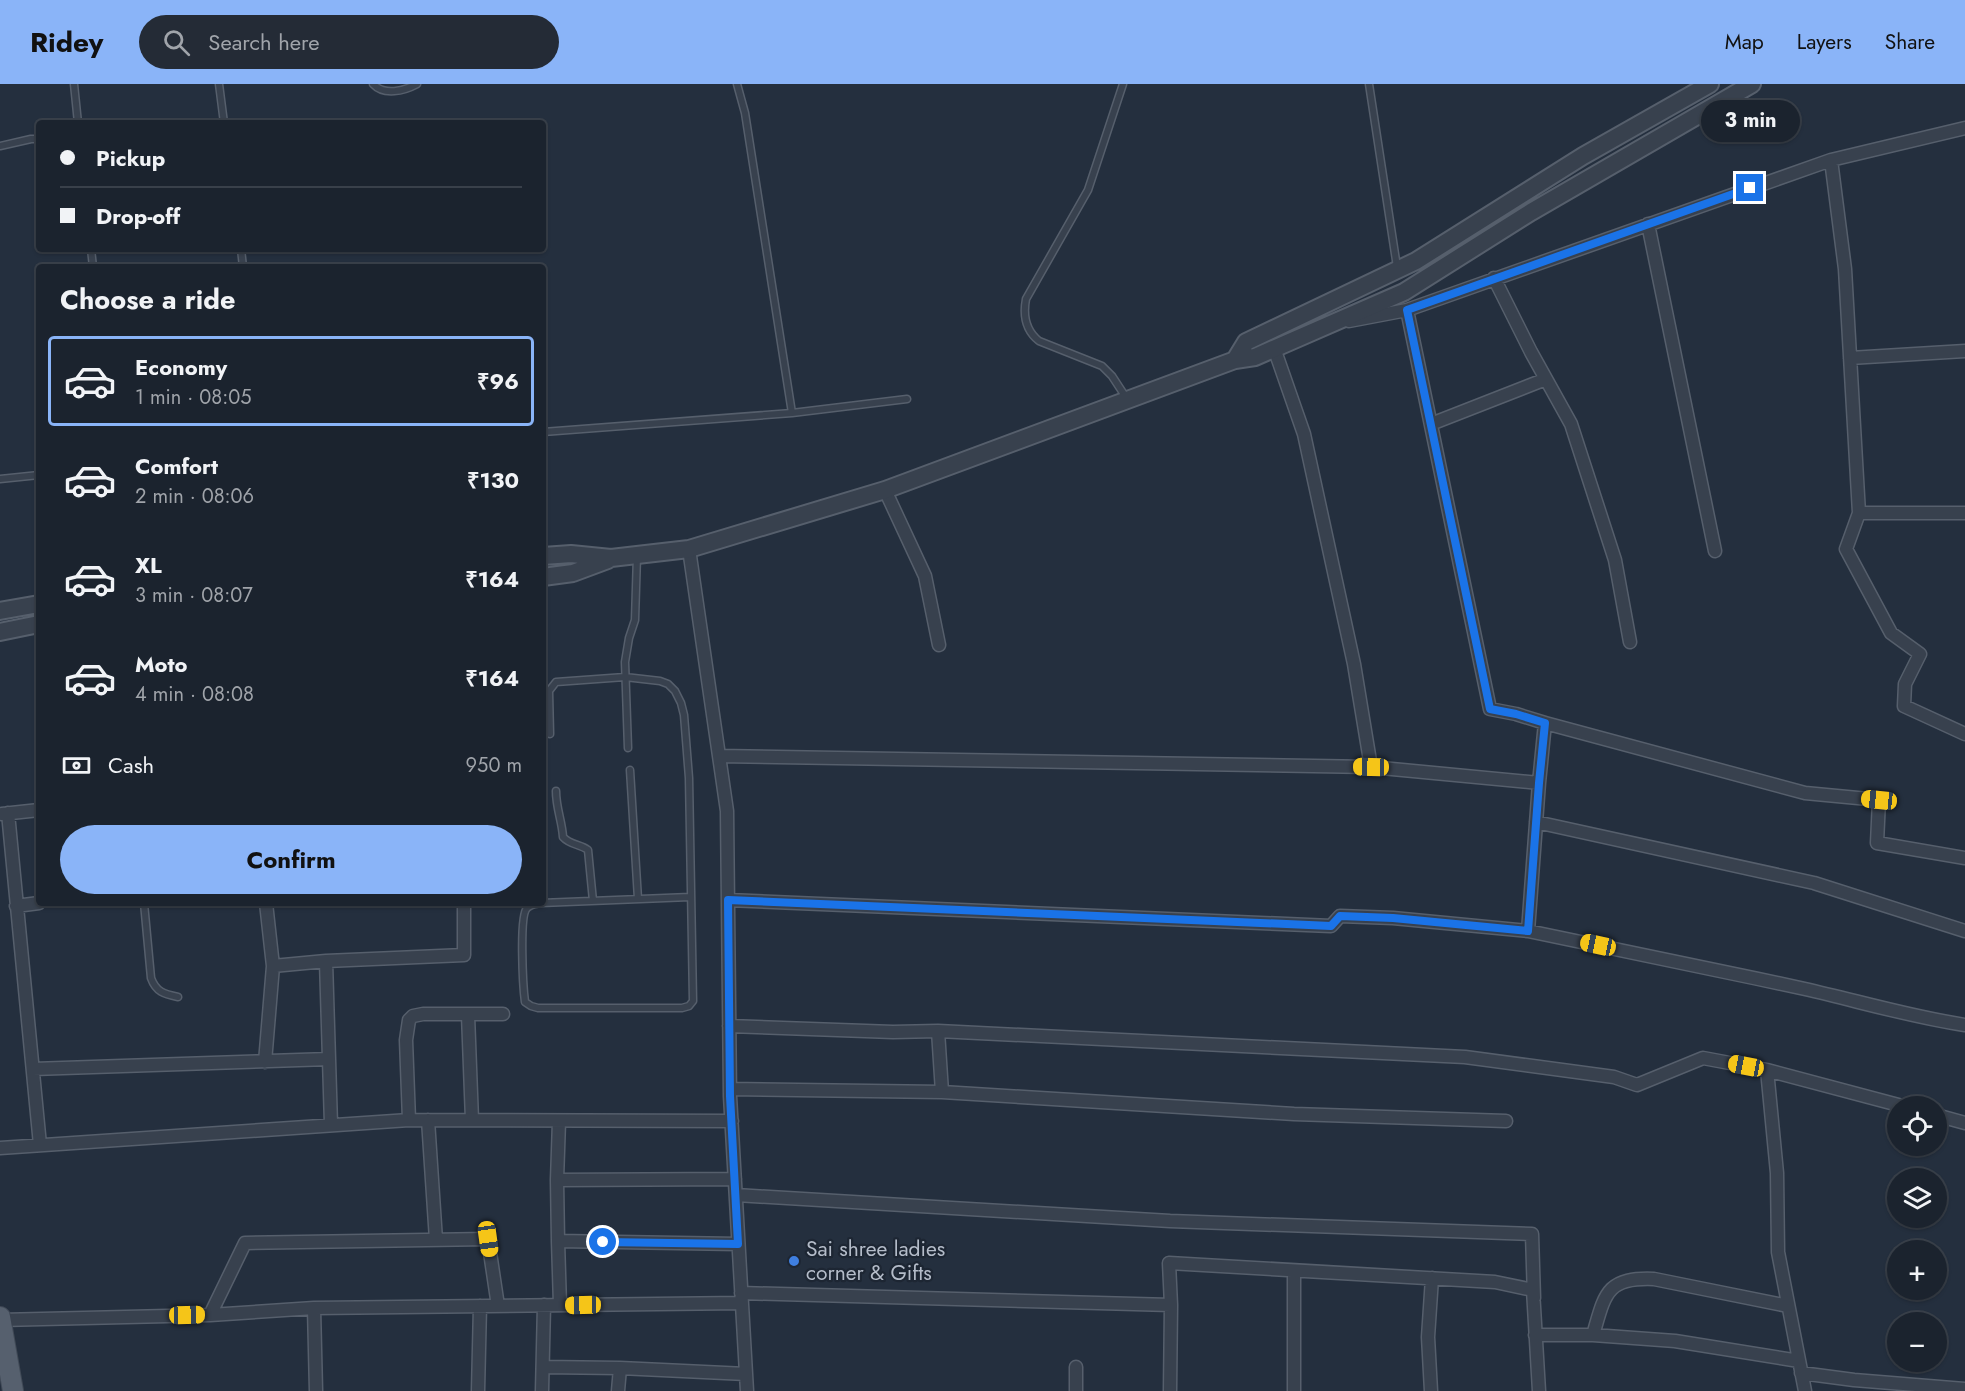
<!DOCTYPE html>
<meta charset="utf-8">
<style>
body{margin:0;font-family:Jost,sans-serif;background:#242b36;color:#f1f3f6;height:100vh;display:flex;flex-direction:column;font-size:22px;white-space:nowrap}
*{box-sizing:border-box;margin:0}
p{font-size:20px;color:#a0a4aa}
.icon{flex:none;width:33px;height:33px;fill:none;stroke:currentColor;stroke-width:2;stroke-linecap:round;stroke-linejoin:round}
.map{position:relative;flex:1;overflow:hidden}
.details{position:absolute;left:36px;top:180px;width:510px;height:642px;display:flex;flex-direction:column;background:#1b232e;border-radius:6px;box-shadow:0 2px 4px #0004,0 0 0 2px #39404a}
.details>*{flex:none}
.guide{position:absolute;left:36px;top:36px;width:510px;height:132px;border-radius:6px;box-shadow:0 2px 4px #0004,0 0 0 2px #39404a;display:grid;align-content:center;height:132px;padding:0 24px;background:#1b232e}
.tools{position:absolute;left:1887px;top:1012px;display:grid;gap:12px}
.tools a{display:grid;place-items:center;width:60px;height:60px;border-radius:50%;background:#1b232e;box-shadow:0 2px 4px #0004,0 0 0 2px #39404a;font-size:30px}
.end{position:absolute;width:27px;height:27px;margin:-14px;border:8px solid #1a73e8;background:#fff;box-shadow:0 0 0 3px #fff}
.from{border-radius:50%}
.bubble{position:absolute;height:42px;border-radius:21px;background:#1b232e;box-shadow:0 2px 4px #0004,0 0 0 2px #39404a;font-size:20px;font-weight:700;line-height:42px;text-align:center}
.car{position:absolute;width:18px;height:36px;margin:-18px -9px;border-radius:8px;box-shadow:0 0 4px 2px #0007;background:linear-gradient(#f5c518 24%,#345 0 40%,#f5c518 0 76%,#345 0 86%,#f5c518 0)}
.guide b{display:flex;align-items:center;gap:21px;height:57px;font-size:22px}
.guide b+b{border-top:2px solid #39404a}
.guide i{width:15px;height:15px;background:#f1f3f6}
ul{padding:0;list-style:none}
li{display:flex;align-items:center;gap:18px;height:90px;margin:0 12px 9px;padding:0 12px;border:3px solid transparent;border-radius:6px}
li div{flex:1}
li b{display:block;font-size:22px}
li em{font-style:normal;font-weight:700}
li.selected{border-color:#8ab4f8}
li>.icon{width:54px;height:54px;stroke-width:1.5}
h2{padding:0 24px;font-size:27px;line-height:72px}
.pay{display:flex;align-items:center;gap:15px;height:66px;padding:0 24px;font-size:22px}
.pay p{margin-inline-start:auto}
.primary-button{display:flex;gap:12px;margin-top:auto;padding:12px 24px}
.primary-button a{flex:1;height:69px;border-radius:36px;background:#8ab4f8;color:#111;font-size:24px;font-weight:700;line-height:69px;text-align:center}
header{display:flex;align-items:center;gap:36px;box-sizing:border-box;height:84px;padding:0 30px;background:#8ab4f8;color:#111}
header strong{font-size:28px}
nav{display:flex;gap:33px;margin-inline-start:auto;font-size:21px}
.search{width:420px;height:54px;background:#242b36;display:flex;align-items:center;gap:15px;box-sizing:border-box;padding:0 21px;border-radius:33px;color:#a0a4aa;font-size:22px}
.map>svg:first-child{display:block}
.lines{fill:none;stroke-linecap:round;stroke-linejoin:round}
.service-casing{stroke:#565f6c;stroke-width:9}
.minor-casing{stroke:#565f6c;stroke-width:15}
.tertiary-casing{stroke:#565f6c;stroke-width:20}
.primary-casing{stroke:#414a57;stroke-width:22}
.service{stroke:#38414e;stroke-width:6}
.minor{stroke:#38414e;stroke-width:12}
.tertiary{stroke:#38414e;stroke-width:16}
.primary{stroke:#56606e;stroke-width:20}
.route{stroke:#1a73e8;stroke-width:8}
.shop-dot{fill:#3f7fe0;stroke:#1d2633;stroke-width:2}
.labels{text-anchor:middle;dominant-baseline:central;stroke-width:4.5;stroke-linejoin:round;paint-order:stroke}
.poi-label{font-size:21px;fill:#b4bcc9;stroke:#1d2633;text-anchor:start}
</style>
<header>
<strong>Ridey</strong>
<div class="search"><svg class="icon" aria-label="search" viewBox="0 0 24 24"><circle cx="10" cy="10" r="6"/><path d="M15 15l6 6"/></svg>Search here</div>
<nav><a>Map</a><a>Layers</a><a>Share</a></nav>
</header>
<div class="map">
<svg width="1965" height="1307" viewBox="0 0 1965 1307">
<rect width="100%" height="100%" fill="#242f3e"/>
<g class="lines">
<!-- service casing -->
<g class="service-casing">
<path id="service" d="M74,0l4,39
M219,0l5,39
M373,0c11,12 31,7 44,0
M737,0l8,29 47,300
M1123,0l-35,106 -62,109c-3,16 -1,31 13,42l63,25 10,10 15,23
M1369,0l28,183
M0,62l31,-7h8
M91,165l2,18
M241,165l2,18
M543,348l249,-19 115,-14
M0,395l39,-4
M550,650l-1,-43 7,-9 69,-5 35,4 8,3 7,7 6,12 3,12 5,63 4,223 -4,5 -7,2h-144l-7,-2 -6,-4c-2,-15 -6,-86 2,-94 4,-4 9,-4 14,-5l149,-6
M628,664l-3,-86 4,-24 6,-18 2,-65
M630,686l8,129
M556,707c0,17 6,30 7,46 7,8 17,7 25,13l5,51
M144,819l7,75c5,14 13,16 27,19"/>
</g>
<!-- minor casing -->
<g class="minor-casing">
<path id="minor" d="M1831,76l14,109 14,244 -13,36 45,84 29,21 -15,30 -1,22 61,28
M1648,140l67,327
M1494,194l37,74 40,72 44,136 15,82
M1407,226l83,399 26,5 29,9 -6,60
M1349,237l58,-11 424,-150 134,-32
M1274,264l30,86 50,230 17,103
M1850,274l115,-7
M1431,340l115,-45
M885,406l40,86 14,69
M1859,429h106
M689,465l38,262 3,285 17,295
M1545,639l260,70 74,7 -2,43 88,15
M719,672l652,11 168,16 -11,148 -135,-13 -53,-2 -9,10 -603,-26
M8,729l32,332
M2,730l37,-4
M1536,738l278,61 151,48
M266,819l7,63
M16,822l23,-3
M1528,847c93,19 185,38 277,58 53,12 106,28 160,36
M326,877l5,164
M468,931l4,105
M729,942l164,6 45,-1 4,61 -212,-3
M938,947l527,26 149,20 23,8 66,-27 64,12 139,37
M265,978l8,-96 53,-5 138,-6v-52
M33,985l296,-10
M1767,986l10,103 1,79 27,139
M942,1008l352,22 212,7
M1936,1031l29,8
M409,1036l-3,-80 3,-20 4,-4 10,-2h80
M428,1036l8,120
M0,1064l409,-28 323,1
M557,1096l2,-59
M736,1111l434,26 362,13 2,64
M558,1157l-1,-61 178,-1
M1294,1187v120
M741,1209l430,12 -1,86
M560,1221l-2,-64 180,3
M1171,1221l-2,-42 326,19 38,8 6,101
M210,1231l35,-72 243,-4 10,67
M0,1236l210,-5 104,-7
M1535,1251h58l82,6 124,20
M1593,1251c12,-41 13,-58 61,-56l134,27
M543,1283l77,1
M1076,1283v24
M1801,1289l53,7 111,9
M316,1307l-2,-83 428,-5
M478,1307l2,-85
M542,1307l2,-86
M618,1307l2,-23 126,6
M1431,1307l-3,-54 4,-59"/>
</g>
<!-- tertiary casing -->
<g class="tertiary-casing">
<path id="tertiary" d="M1235,276l11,-18 170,-81 167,-105 127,-72
M543,472l28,-2 40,4 78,-9 196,-59 350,-130 20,-3 149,-65 127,-80 221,-128
M543,493l30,-4 35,-13
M0,527l39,-7
M0,548l39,-8"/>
</g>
<!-- primary casing -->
<g class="primary-casing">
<path id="primary" d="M0,1233l13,74"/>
</g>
<!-- service -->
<use href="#service" class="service"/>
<!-- minor -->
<use href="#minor" class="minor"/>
<!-- tertiary -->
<use href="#tertiary" class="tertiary"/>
<!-- primary -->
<use href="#primary" class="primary"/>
</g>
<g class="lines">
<!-- route -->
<path class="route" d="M603,1158l135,2 -8,-148 -2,-196 603,26 9,-10 53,2 135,13 11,-148 6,-60 -29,-9 -26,-5 -83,-399 343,-122"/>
</g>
<!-- markers -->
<circle class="shop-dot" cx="794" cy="1177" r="6"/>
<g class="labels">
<!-- poi labels -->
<g class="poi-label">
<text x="806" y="1165">Sai shree ladies<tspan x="806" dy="24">corner &amp; Gifts</tspan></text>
</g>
</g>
</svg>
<div class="tools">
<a><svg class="icon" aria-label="locate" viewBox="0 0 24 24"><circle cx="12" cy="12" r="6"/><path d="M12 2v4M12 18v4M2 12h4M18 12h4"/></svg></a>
<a><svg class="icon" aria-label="layers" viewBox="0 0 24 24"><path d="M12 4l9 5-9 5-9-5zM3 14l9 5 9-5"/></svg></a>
<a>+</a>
<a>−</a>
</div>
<i class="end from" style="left:603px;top:1158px"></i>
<i class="end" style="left:1750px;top:104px"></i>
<div class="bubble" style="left:1701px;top:16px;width:99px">3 min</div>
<i class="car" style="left:1371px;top:683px;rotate:271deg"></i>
<i class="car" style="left:1879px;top:716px;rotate:276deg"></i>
<i class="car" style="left:1598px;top:861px;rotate:282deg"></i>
<i class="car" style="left:1746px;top:982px;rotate:281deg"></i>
<i class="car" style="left:488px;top:1155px;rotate:172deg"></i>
<i class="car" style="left:583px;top:1221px;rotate:269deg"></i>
<i class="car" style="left:187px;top:1231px;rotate:89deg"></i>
<div class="guide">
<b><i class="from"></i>Pickup</b>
<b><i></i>Drop-off</b>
</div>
<section class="details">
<h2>Choose a ride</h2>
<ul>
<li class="selected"><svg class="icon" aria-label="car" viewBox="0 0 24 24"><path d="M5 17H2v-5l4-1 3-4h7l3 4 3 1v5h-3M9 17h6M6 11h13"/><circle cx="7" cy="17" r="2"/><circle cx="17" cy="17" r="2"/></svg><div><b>Economy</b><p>1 min · 08:05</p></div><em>₹96</em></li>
<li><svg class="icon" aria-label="car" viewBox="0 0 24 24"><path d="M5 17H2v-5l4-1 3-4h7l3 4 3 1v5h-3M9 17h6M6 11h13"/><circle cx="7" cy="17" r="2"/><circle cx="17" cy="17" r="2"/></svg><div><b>Comfort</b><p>2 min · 08:06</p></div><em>₹130</em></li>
<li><svg class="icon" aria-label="car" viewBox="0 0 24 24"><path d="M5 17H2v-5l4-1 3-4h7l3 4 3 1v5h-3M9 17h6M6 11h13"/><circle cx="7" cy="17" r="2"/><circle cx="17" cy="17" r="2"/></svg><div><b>XL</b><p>3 min · 08:07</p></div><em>₹164</em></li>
<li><svg class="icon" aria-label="car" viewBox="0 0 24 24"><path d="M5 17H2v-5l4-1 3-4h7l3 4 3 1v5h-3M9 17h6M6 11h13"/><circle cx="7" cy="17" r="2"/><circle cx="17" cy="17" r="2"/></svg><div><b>Moto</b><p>4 min · 08:08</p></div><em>₹164</em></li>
</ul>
<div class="pay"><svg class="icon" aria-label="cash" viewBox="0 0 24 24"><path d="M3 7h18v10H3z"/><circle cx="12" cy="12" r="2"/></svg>Cash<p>950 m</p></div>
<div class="primary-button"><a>Confirm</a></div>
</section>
</div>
